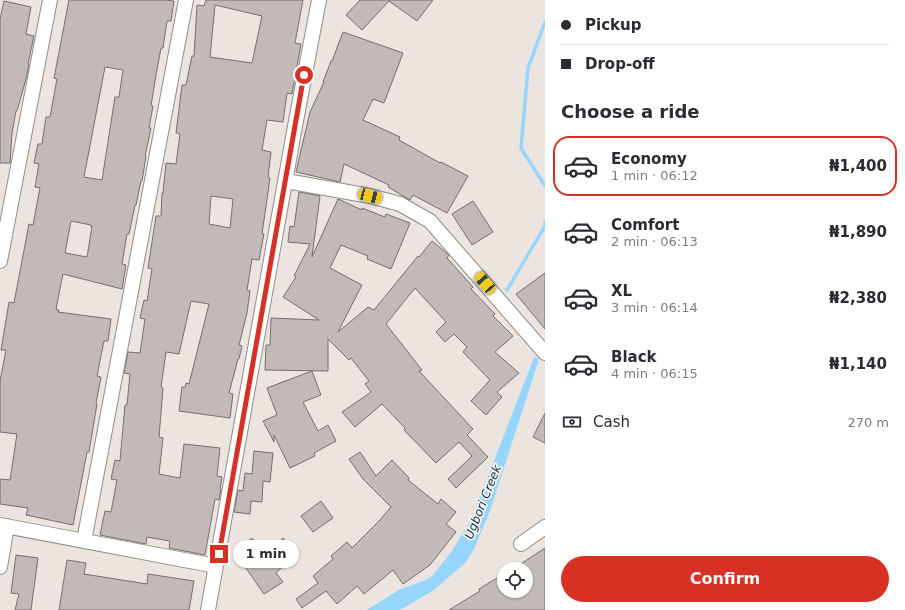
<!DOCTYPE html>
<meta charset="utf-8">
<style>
body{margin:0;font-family:"DejaVu Sans",sans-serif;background:#f2f2f3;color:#2b2b33;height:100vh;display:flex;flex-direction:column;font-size:15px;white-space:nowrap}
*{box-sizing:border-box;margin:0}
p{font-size:13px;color:#7c7c81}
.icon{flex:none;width:22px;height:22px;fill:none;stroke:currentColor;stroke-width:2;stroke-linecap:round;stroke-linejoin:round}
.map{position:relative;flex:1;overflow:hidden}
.side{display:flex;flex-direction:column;background:#fff;width:360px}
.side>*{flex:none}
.banner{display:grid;align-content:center;height:88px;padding:0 16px;background:#fff}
.fabs{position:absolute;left:497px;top:562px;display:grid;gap:8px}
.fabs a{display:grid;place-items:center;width:36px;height:36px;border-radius:50%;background:#fff;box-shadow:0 1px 3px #0004;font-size:20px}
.end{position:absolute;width:18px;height:18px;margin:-9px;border:5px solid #d93025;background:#fff;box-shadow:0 0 0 2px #fff}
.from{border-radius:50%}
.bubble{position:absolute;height:28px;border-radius:14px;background:#fff;box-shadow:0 1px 3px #0004;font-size:13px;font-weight:700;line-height:28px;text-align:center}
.car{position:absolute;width:12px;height:24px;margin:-12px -6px;border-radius:5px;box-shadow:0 0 3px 1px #0007;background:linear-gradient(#f5c518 24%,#345 0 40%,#f5c518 0 76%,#345 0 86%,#f5c518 0)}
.banner b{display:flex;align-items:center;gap:14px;height:38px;font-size:15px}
.banner b+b{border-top:1px solid #e1e1e2}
.banner i{width:10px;height:10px;background:#2b2b33}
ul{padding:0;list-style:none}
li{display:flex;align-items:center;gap:12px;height:60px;margin:0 8px 6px;padding:0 8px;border:2px solid transparent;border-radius:16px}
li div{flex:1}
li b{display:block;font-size:15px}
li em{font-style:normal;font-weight:700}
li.on{border-color:#d93025}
li>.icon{width:36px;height:36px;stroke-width:1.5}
h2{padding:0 16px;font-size:18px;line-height:48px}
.pay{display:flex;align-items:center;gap:10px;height:44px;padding:0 16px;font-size:15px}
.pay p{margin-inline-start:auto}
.button{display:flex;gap:8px;margin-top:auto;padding:8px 16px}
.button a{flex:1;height:46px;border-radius:24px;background:#d93025;color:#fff;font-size:16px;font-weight:700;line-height:46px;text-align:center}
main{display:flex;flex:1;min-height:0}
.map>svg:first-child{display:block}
.water{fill:#96d5fd}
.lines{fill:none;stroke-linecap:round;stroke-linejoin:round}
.stream{stroke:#96d5fd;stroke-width:3.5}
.building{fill:#c1bab6;stroke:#756f6a;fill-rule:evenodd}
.minor-casing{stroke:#928c87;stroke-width:16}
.minor{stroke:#fff;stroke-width:14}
.route{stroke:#d93025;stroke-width:5}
.labels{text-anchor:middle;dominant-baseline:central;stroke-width:3.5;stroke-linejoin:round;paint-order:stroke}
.water-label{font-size:12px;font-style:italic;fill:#003650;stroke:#f8f1ec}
</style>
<main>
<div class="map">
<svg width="545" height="610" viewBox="0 0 545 610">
<rect width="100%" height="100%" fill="#ebe4df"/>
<!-- water -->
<path class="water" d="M534,357l5,2 -49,152 -16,38 -8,13 -32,28 -34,20h-33l33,-21 24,-8 8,-5 20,-25 21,-35z"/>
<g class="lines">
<!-- stream -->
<path class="stream" d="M545,22l-17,46 -7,80 24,38
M507,290l38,-64v-5"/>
</g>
<!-- building -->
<path class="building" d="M69,0h96l9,1 -3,20h-4l-4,27h-2l-5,27 -5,31h2l-4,22h2l-6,28h1l-4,25h-1l-5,24h-1l-6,29h-2l-5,30 4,1 -4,24 -59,-15 -7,35 3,1 -1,2 53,7 -3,22h-4l-7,35 4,1 -5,26 1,1 -8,48h-2l-14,73 -47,-10 2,-7 -28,-4v-25l10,1 7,-46 -17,-2v-51l6,-31h-5l8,-48 5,1 15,-79 4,1 7,-37 -5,-1 4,-23 -5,-1 4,-19h4l4,-27h4l7,-38 -3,-1zM105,67l18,3 -4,27h-4l-13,83 -18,-3zM71,221l20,4v2h1l-5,30 -22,-4z
M206,0h97l-8,43 6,1 -9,50 -5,-1 -4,29 -16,-2 -5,30 9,2 -3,25 2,1 -8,56h2l-5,26 -7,-1 -5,31 3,1 -3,22 -8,32 3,1 -3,13h-1l-9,34 4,1 -3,24 -51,-7 3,-24h3l1,-4 3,1 20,-80 -18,-3 -12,53 -13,-2 -5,35 2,1 -4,49 4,1 -4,36 21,4 4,-34 36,4 -3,28 5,1 -2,12h1l-2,11 -4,-1 -10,56 -36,-7 1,-7 -23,-4 -1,7 -46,-9 5,-24 6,1 6,-32 -6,-1 4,-19 5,1 5,-56h2l3,-31 -6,-1 4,-21 12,1 5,-34 -5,-1 4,-18 3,1 5,-32 -4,-1 8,-52h5l1,-23h1l3,-30 10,1 4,-30 -4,-1 6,-48h4l6,-29h2l3,-51 7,1zM215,5l47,11 -10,47 -42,-6zM211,196l22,3 -3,29 -21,-4z
M360,0h73l-16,21 -28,-20 -27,29 -16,-15z
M4,1l27,6 -5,27 8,2 -6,28h1l-3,15 -9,32h-1l-4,22 -2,30h-10v-144z
M343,32l60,21 -19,50 -11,-4 -10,21 37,17 -1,3 41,23 1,-1 27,14 -21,37 -34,-18 -3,5 -22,-13 1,-2 -45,-21 -4,18 -44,-10 14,-60 14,-30h-1l8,-21h1z
M299,192l21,4 -8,61 26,-58 24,11v-2l23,9 1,-3 24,9 -19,46 -24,-10 1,-3 -27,-11 -11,23 32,17 -24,47 30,-25 6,3 44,-54 1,1 13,-16 17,14 -2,3 26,29 -2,2 24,25 -2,2 20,20 -18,16 24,21 -22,19 5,5 -16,18 -15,-14 19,-21 -27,-28 4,-5 -13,-13 -9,8 -9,-10 10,-10 -31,-34 -29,36 36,46 -3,1 54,58 -6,6 21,22 -32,31 -8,-9 24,-23 -13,-14 -23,21 -32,-33 1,-2 -23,-24 -27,23 -13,-15 29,-20 -6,-8 4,-3 -18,-23 -2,2 -21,-21v32l-63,-1 1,-25h4l1,-27 48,2 -36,-23 13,-20 -2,-1 16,-32 -22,-2 2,-16 4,1z
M473,201l20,31 -21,13 -20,-31z
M545,273v56l-29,-35z
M312,371l9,24 -18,7 15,29 10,-6 8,16 -22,12 1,3 -25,12 -16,-33v7l-11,-21 14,-6 -10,-27z
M545,413v30l-12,-6z
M254,451l19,2 -3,29 -7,-1 -1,21 -11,-1 -1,13 -16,-2 4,-22 5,1 2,-18 7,1z
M360,452l16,24 16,-16 17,18 -1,2 30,24 3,-5 15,13 -10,12 10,8 -26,33 -27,19 -10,-14 -29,24 -7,-8 -20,18 -11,-13 -24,17 -6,-9 22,-16 -5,-7 20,-17 -2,-3 16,-14 5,6 27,-27 12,-14 -28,-28 -14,-20z
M321,501l12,17 -20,14 -12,-16z
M252,538l13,18 18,-18 15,14 -22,21 7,9 -19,12 -30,-43z
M545,548v62h-96l31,-19 -1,-2 18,-11 7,11v2h22v-22h-13z
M16,555l22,3 -7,52h-16l4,-16 -8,-1z
M67,560l19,3 -2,11 63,10 1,-10 46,7 -5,29h-130z"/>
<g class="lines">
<!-- minor casing -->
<g class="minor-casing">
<path id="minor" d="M286,181l84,15 30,8 30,17 115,132
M0,261l50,-261
M0,525l216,41
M84,541l102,-541
M521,544l24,-17
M0,567l7,-41
M208,610l88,-489 23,-121"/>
</g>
<!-- minor -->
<use href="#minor" class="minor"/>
</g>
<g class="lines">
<!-- route -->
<path class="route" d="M219,554l85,-479"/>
</g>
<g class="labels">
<!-- water labels -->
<g class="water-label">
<text transform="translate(483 502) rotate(-68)">Ugbori Creek</text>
</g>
</g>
</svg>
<div class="fabs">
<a><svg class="icon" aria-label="locate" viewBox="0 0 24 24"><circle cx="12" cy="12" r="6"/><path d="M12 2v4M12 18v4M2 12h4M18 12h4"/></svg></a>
</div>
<i class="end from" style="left:304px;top:75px"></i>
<i class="end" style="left:219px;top:554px"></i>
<div class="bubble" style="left:233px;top:540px;width:66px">1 min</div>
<i class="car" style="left:370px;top:196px;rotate:105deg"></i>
<i class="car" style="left:485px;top:283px;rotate:319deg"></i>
</div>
<section class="side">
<div class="banner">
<b><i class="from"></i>Pickup</b>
<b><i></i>Drop-off</b>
</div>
<h2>Choose a ride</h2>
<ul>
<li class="on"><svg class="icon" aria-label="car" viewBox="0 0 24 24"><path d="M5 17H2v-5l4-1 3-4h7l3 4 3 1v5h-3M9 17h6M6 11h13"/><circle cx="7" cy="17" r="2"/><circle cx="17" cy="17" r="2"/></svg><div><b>Economy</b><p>1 min · 06:12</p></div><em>₦1,400</em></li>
<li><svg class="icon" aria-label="car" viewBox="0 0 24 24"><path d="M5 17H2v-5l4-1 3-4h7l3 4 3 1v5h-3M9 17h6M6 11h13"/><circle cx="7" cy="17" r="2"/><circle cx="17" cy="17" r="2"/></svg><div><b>Comfort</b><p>2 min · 06:13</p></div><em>₦1,890</em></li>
<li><svg class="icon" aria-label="car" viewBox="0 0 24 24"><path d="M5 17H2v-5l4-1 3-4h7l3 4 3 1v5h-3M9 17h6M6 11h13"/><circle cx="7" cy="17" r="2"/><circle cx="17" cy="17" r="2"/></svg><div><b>XL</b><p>3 min · 06:14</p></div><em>₦2,380</em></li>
<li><svg class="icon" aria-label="car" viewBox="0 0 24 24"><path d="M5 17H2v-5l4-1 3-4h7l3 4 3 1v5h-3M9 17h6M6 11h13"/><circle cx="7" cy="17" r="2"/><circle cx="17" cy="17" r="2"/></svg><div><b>Black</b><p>4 min · 06:15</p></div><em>₦1,140</em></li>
</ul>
<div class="pay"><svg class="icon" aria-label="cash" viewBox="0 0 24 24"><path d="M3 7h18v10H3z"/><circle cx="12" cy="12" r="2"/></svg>Cash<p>270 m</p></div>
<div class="button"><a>Confirm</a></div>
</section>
</main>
